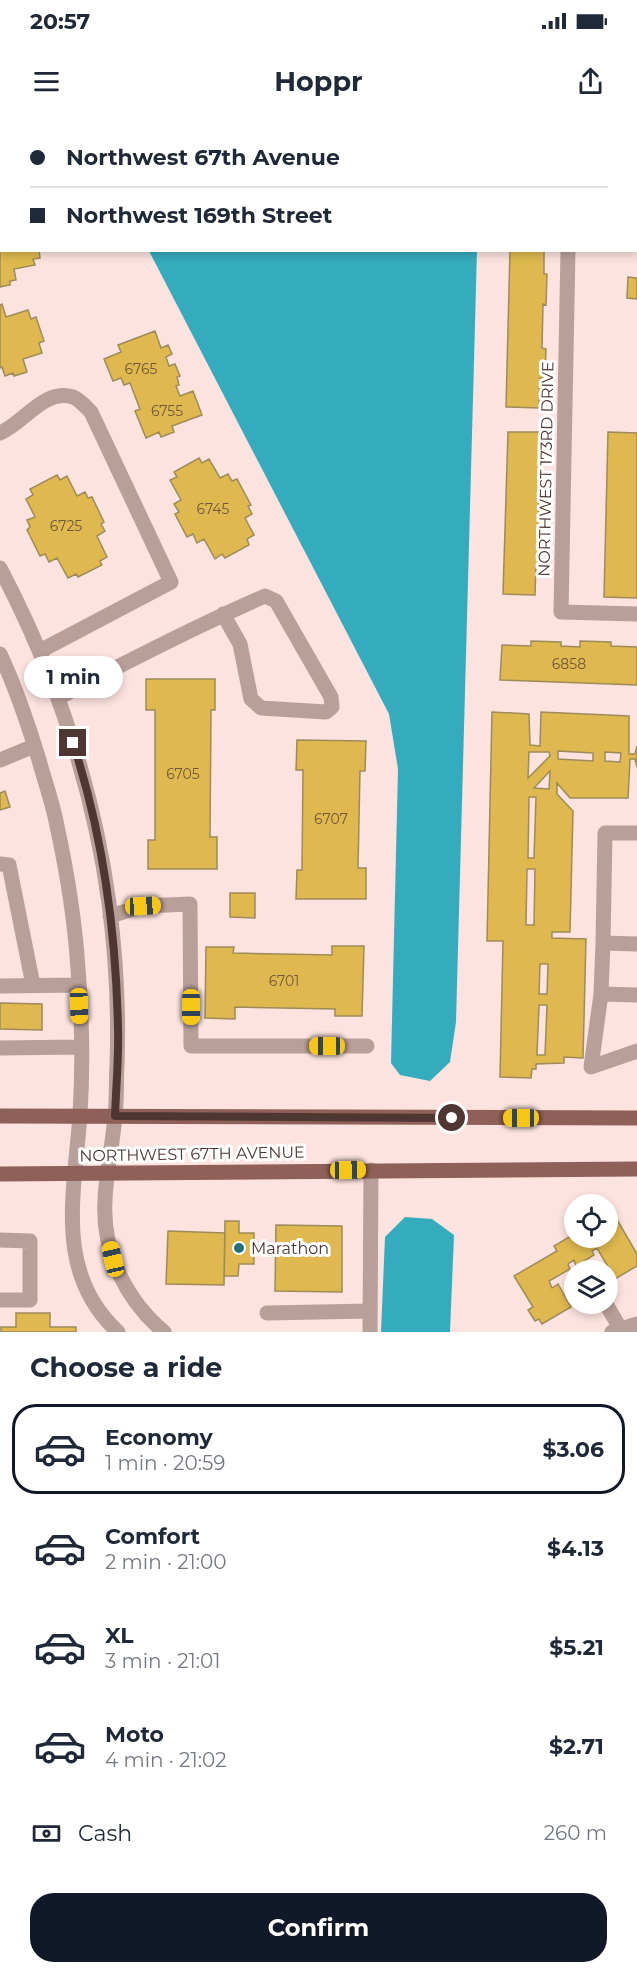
<!DOCTYPE html>
<meta charset="utf-8">
<style>
body{margin:0;font-family:Montserrat,sans-serif;background:#f2f2f3;color:#1f2937;height:100vh;display:flex;flex-direction:column;font-size:22px;white-space:nowrap}
*{box-sizing:border-box;margin:0}
p{font-size:20px;color:#747a83}
.icon{flex:none;width:33px;height:33px;fill:none;stroke:currentColor;stroke-width:2;stroke-linecap:round;stroke-linejoin:round}
.map{position:relative;height:1212px;overflow:hidden}
.sheet{display:flex;flex-direction:column;background:#fff;flex:1}
.sheet>*{flex:none}
.hud{position:absolute;left:0px;top:0px;width:638px;height:132px;box-shadow:0 3px 9px #0003;display:grid;align-content:center;height:132px;padding:0 30px;background:#fff}
.tools{position:absolute;left:564px;top:1074px;display:grid;gap:12px}
.tools a{display:grid;place-items:center;width:54px;height:54px;border-radius:50%;background:#fff;box-shadow:0 3px 9px #0003;font-size:30px}
.end{position:absolute;width:27px;height:27px;margin:-14px;border:8px solid #4e3632;background:#fff;box-shadow:0 0 0 3px #fff}
.from{border-radius:50%}
.bubble{position:absolute;height:42px;border-radius:21px;background:#fff;box-shadow:0 3px 9px #0003;font-size:20px;font-weight:700;line-height:42px;text-align:center}
.car{position:absolute;width:18px;height:36px;margin:-18px -9px;border-radius:8px;box-shadow:0 0 4px 2px #0007;background:linear-gradient(#f5c518 24%,#345 0 40%,#f5c518 0 76%,#345 0 86%,#f5c518 0)}
.hud b{display:flex;align-items:center;gap:21px;height:57px;font-size:22px}
.hud b+b{border-top:2px solid #e0e1e3}
.hud i{width:15px;height:15px;background:#1f2937}
ul{padding:0;list-style:none}
li{display:flex;align-items:center;gap:18px;height:90px;margin:0 12px 9px;padding:0 18px;border:3px solid transparent;border-radius:24px}
li div{flex:1}
li b{display:block;font-size:22px}
li em{font-style:normal;font-weight:700}
li.current{border-color:#111827}
li>.icon{width:54px;height:54px;stroke-width:1.5}
h2{padding:0 30px;font-size:27px;line-height:72px}
.pay{display:flex;align-items:center;gap:15px;height:66px;padding:0 30px;font-size:22px}
.pay p{margin-inline-start:auto}
.button{display:flex;gap:12px;margin-top:auto;padding:12px 30px}
.button a{flex:1;height:69px;border-radius:24px;background:#111827;color:#fff;font-size:24px;font-weight:700;line-height:69px;text-align:center}
.status{display:flex;justify-content:space-between;align-items:center;height:42px;padding:0 30px;background:#fff;direction:ltr}
.status svg{height:16px;fill:currentColor}
header{display:flex;justify-content:space-between;align-items:center;height:78px;padding:0 30px;background:#fff;font-size:27px;font-weight:700}
.map>svg:first-child{display:block}
.water{fill:#35acbd}
.building{fill:#dfb94f;stroke:#9e8b59;stroke-width:1.5;fill-rule:evenodd}
.lines{fill:none;stroke-linecap:round;stroke-linejoin:round}
.minor{stroke:#b99f9a;stroke-width:15}
.major{stroke:#8e6059;stroke-width:15}
.route{stroke:#4e3632;stroke-width:8}
.poi-dot{fill:#266e79;stroke:#fff;stroke-width:2}
.labels{text-anchor:middle;dominant-baseline:central;stroke-width:6;stroke-linejoin:round;paint-order:stroke}
.number-label{font-size:14px;fill:#725739}
.street-label{font-size:16px;fill:#4e3632;stroke:#fff}
.poi-label{font-size:16px;fill:#4e3632;stroke:#fff;text-anchor:start}
</style>
<div class="status"><b>20:57</b><svg viewBox="0 0 49 12"><path d="M0 12V9h3v3zM5 12V6h3v6zM10 12V3h3v9zM15 12V0h3v12zM26 1h20v11H26zM47 4h2v5h-2z"/></svg></div>
<header><svg class="icon" aria-label="menu" viewBox="0 0 24 24"><path d="M4 6h16M4 12h16M4 18h16"/></svg>Hoppr<svg class="icon" aria-label="share" viewBox="0 0 24 24"><path d="M12 15V3M7 8l5-5 5 5M5 13v7h14v-7"/></svg></header>
<div class="map">
<svg width="637" height="1212" viewBox="0 0 637 1212">
<rect width="100%" height="100%" fill="#fce3df"/>
<!-- water -->
<path class="water" d="M130,0h351l-351,2z
M149,131h328l-21,771 -6,40 -20,19 -30,-6 -9,-12 7,-294 -9,-55z
M405,1097l27,2 22,16 -4,97h-69l4,-95z"/>
<!-- building -->
<path class="building" d="M45,0h67l1,2h-73z
M0,96l2,34h37l1,8 -7,1 2,6 -21,4 2,11 -6,1v4l-10,2z
M510,130h34v24h3l-1,31 -3,-1 -1,44 4,1 -1,29h-5l-1,30 -33,-1z
M628,157l9,1v21l-10,-1z
M2,184l4,13 22,-7 3,9 5,-2 8,24 -5,2 3,10 -19,6 4,13 -13,4 -1,-3 -8,3 -3,-9 -2,1v-63z
M155,211l6,17 7,-3 4,9 -6,3 3,9 6,-2 5,12 -3,1 2,8 -3,1 4,10 13,-5 9,24 -30,11 2,6 -13,5 -2,-5 -13,6 -11,-27 5,-2 -10,-26 -6,2 -3,-7 -8,3 -9,-22 17,-7 -3,-7z
M508,312h32l-1,29h4l-1,29h-3l-1,46h4l-1,30h-5l-1,29 -32,-1z
M608,312l29,1v165l-33,-1z
M199,338l3,5 7,-4 11,19 8,-4 4,7 5,-2 14,26 -3,1 4,8 -7,4 9,17 -7,4 2,6 -24,13 -3,-4 -7,5 -11,-20 -7,4 -4,-9 -6,3 -12,-23 4,-2 -5,-8 7,-4 -11,-20 7,-3 -3,-5z
M57,355l3,5 7,-4 10,20 8,-4 3,6 4,-1 12,25 -3,2 4,7 -8,5 10,21 -7,4 2,4 -24,12 -2,-3 -8,4 -11,-20 -8,4 -4,-8 -5,2 -13,-26 3,-3 -3,-7 8,-3 -9,-18 7,-4 -3,-6z
M531,521l30,1v4l19,1v-6l31,1v4l26,1v38l-137,-5 2,-35 29,1z
M146,559h69v31h-4l-1,127h7v32h-69v-29h7v-130h-9z
M492,592l37,2 1,31 10,1 1,-34 88,4v38h6l2,-8v21l-2,-8h-5l-2,39h-58l-13,-15v11l16,17 -3,121h-18v6l34,1 -3,119 -19,-1v6l-28,1v5h-4l-1,9 -31,-1 3,-136h-16zM558,631l35,2v8l-35,-2zM529,632h20l1,4 -22,22zM605,632l16,1 -1,9 -15,-1zM550,651l-1,18 -15,-1zM529,677h7l-2,61h-6zM527,749h8l-1,56h-8zM540,844h8l-1,30h-8zM539,885h8l-2,50h-8z
M297,620l69,1 -1,30h-5l-2,97h8v31h-70l1,-29h5l1,-100h-7z
M5,671l5,16 -10,3v-17z
M230,773h25v25l-25,-1z
M332,826h32l-2,70h-27v-7l-100,-2v12l-30,-1 1,-71h28l-1,6 99,2z
M0,883l42,1v26l-42,-1z
M612,1091l25,43v12l-22,13 -18,-31 -5,3 2,4 -18,11 -2,-6 -6,4 2,5 -21,12 3,7 6,-4 13,23 -29,17 -3,-5 -4,2 -7,-11 5,-3 -19,-31 43,-25 -3,-5 20,-12v4h34v-25z
M225,1101h14v12h15v31h-15l-1,12h-14z
M276,1105l66,1v66l-67,-1z
M168,1111l57,2 -1,52 -58,-1z
M16,1193h34v14h26v5h-75v-5h15z"/>
<g class="lines">
<!-- minor -->
<path class="minor" d="M3,0l1,2
M568,2v-2
M0,38h2
M568,130l-7,362 76,2
M0,313c24,-10 44,-45 73,-36 6,2 13,10 18,15l80,170 -131,69
M0,448c55,105 93,218 109,335 7,54 10,108 8,162 -1,17 0,34 -2,50 -2,29 -9,57 -10,86 -3,51 21,99 59,131
M0,534c16,34 28,70 39,106 6,22 14,44 18,66 10,46 18,96 21,143 4,48 5,98 2,145 -5,78 -27,158 38,218
M58,578c68,-36 136,-71 207,-102l11,5 55,96 1,10 -6,5 -65,-4 -10,-9 -11,-55 -17,-30
M0,640l34,-14
M637,713h-32l-2,110 34,1
M0,744l9,1 24,120
M110,796l33,-10 47,-2 1,142h176
M603,823l-2,51 36,1
M0,866l79,-1
M601,874l-10,73 46,-16
M0,928l80,-1
M0,1120l30,1v59h-30
M606,1184l14,24
M267,1193l103,-2
M370,1212l1,-162
M612,1212l25,-8"/>
<!-- major -->
<path class="major" d="M0,996l637,2
M0,1054l637,-5"/>
</g>
<g class="lines">
<!-- route -->
<path class="route" d="M73,623c30,92 43,189 45,285 1,29 -2,59 -3,88l337,2"/>
</g>
<!-- markers -->
<circle class="poi-dot" cx="239" cy="1128" r="6"/>
<g class="labels">
<!-- number labels -->
<g class="number-label">
<text x="141" y="249">6765</text>
<text x="167" y="291">6755</text>
<text x="213" y="389">6745</text>
<text x="66" y="406">6725</text>
<text x="569" y="544">6858</text>
<text x="183" y="654">6705</text>
<text x="331" y="699">6707</text>
<text x="284" y="861">6701</text>
</g>
<!-- street labels -->
<g class="street-label">
<text transform="translate(546 349) rotate(-89)">NORTHWEST 173RD DRIVE</text>
<text transform="translate(192 1034) rotate(-1)">NORTHWEST 67TH AVENUE</text>
</g>
<!-- poi labels -->
<g class="poi-label">
<text x="251" y="1128">Marathon</text>
</g>
</g>
</svg>
<div class="tools">
<a><svg class="icon" aria-label="locate" viewBox="0 0 24 24"><circle cx="12" cy="12" r="6"/><path d="M12 2v4M12 18v4M2 12h4M18 12h4"/></svg></a>
<a><svg class="icon" aria-label="layers" viewBox="0 0 24 24"><path d="M12 4l9 5-9 5-9-5zM3 14l9 5 9-5"/></svg></a>
</div>
<i class="end from" style="left:452px;top:998px"></i>
<i class="end" style="left:73px;top:623px"></i>
<div class="bubble" style="left:24px;top:536px;width:99px">1 min</div>
<i class="car" style="left:143px;top:786px;rotate:87deg"></i>
<i class="car" style="left:79px;top:886px;rotate:178deg"></i>
<i class="car" style="left:191px;top:887px;rotate:180deg"></i>
<i class="car" style="left:327px;top:926px;rotate:270deg"></i>
<i class="car" style="left:521px;top:998px;rotate:270deg"></i>
<i class="car" style="left:348px;top:1050px;rotate:89deg"></i>
<i class="car" style="left:113px;top:1139px;rotate:347deg"></i>
<div class="hud">
<b><i class="from"></i>Northwest 67th Avenue</b>
<b><i></i>Northwest 169th Street</b>
</div>
</div>
<section class="sheet">
<h2>Choose a ride</h2>
<ul>
<li class="current"><svg class="icon" aria-label="car" viewBox="0 0 24 24"><path d="M5 17H2v-5l4-1 3-4h7l3 4 3 1v5h-3M9 17h6M6 11h13"/><circle cx="7" cy="17" r="2"/><circle cx="17" cy="17" r="2"/></svg><div><b>Economy</b><p>1 min · 20:59</p></div><em>$3.06</em></li>
<li><svg class="icon" aria-label="car" viewBox="0 0 24 24"><path d="M5 17H2v-5l4-1 3-4h7l3 4 3 1v5h-3M9 17h6M6 11h13"/><circle cx="7" cy="17" r="2"/><circle cx="17" cy="17" r="2"/></svg><div><b>Comfort</b><p>2 min · 21:00</p></div><em>$4.13</em></li>
<li><svg class="icon" aria-label="car" viewBox="0 0 24 24"><path d="M5 17H2v-5l4-1 3-4h7l3 4 3 1v5h-3M9 17h6M6 11h13"/><circle cx="7" cy="17" r="2"/><circle cx="17" cy="17" r="2"/></svg><div><b>XL</b><p>3 min · 21:01</p></div><em>$5.21</em></li>
<li><svg class="icon" aria-label="car" viewBox="0 0 24 24"><path d="M5 17H2v-5l4-1 3-4h7l3 4 3 1v5h-3M9 17h6M6 11h13"/><circle cx="7" cy="17" r="2"/><circle cx="17" cy="17" r="2"/></svg><div><b>Moto</b><p>4 min · 21:02</p></div><em>$2.71</em></li>
</ul>
<div class="pay"><svg class="icon" aria-label="cash" viewBox="0 0 24 24"><path d="M3 7h18v10H3z"/><circle cx="12" cy="12" r="2"/></svg>Cash<p>260 m</p></div>
<div class="button"><a>Confirm</a></div>
</section>
